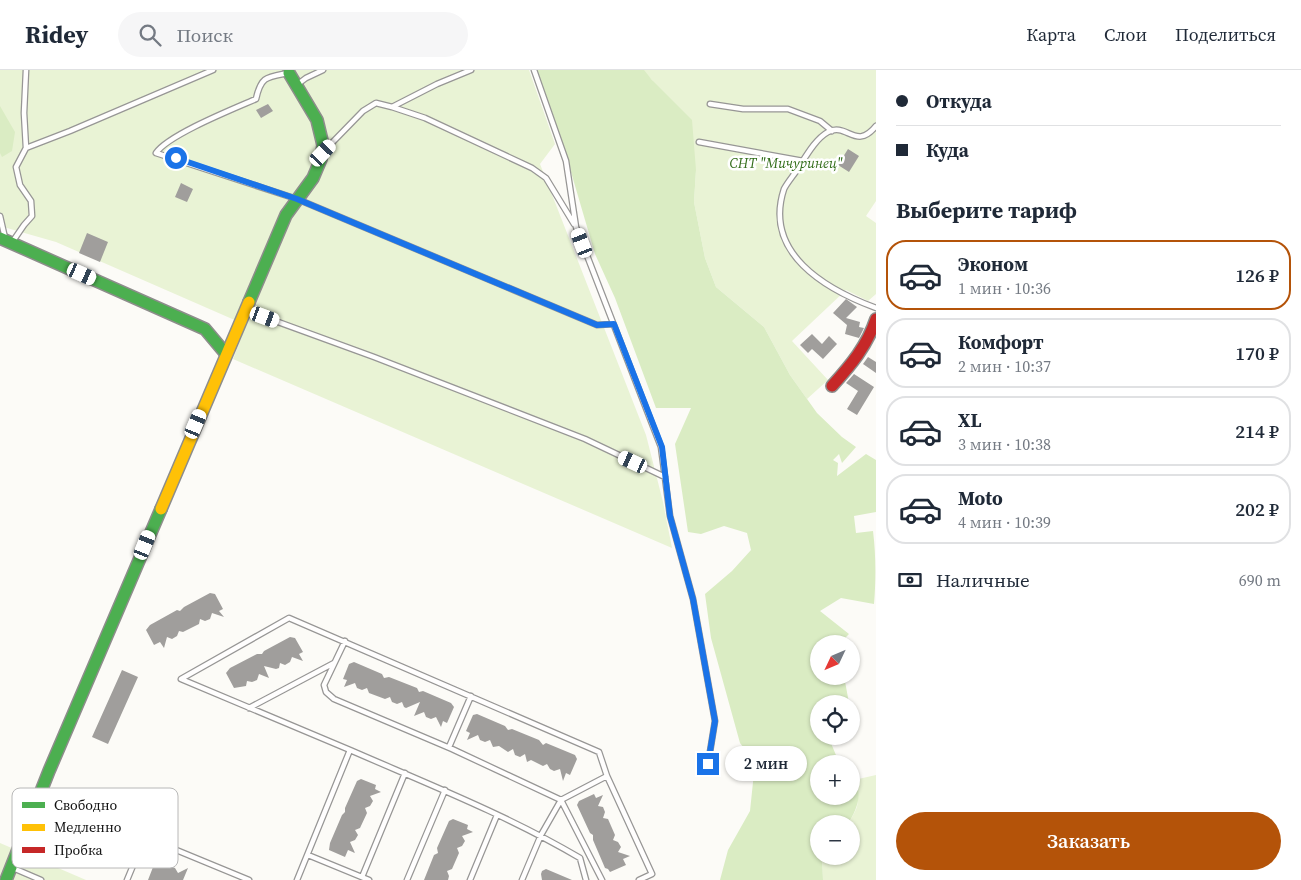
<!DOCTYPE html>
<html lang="ru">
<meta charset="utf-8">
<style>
body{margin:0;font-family:"Source Serif 4",serif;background:#f6f6f7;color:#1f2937;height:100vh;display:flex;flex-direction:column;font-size:19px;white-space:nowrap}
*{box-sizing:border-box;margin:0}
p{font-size:16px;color:#747a83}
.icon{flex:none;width:28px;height:28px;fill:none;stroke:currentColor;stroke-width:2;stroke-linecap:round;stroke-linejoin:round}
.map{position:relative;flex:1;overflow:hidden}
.side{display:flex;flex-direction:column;background:#fff;width:425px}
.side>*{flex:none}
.guide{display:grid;align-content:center;height:110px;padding:0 20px;background:#fff}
.needle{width:32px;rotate:226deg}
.controls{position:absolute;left:810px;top:565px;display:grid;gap:10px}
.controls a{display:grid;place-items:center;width:50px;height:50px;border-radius:50%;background:#fff;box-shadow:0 1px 4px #0004;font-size:25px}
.end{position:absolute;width:22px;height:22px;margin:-11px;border:6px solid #1a73e8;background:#fff;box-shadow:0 0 0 2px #fff}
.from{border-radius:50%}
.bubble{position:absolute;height:35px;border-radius:18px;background:#fff;box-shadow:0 1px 4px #0004;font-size:16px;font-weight:600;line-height:35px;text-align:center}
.car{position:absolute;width:15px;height:30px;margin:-15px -8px;border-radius:6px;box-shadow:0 0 4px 1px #0007;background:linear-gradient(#fff 24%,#345 0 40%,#fff 0 76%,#345 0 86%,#fff 0)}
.guide b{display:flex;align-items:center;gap:18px;height:48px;font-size:19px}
.guide b+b{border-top:1px solid #e0e1e3}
.guide i{width:12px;height:12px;background:#1f2937}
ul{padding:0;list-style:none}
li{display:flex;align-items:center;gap:15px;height:70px;margin:0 10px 8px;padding:0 10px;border:2px solid #e0e1e3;border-radius:20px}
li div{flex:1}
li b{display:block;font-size:19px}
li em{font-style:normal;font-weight:600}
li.selected{border-color:#b45309}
li>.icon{width:45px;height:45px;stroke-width:1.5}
h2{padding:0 20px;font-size:22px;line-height:60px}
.pay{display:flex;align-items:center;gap:12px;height:55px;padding:0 20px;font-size:19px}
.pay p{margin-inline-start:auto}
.action{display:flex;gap:10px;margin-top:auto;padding:10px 20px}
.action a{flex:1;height:58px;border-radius:30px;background:#b45309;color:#fff;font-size:20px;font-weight:600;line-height:58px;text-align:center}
header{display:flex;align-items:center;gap:30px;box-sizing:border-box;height:70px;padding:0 25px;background:#fff;border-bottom:1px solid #e0e1e3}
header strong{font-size:24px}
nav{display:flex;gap:28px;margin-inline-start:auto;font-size:18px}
.search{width:350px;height:45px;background:#f6f6f7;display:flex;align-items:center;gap:12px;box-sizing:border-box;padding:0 18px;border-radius:28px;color:#747a83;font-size:19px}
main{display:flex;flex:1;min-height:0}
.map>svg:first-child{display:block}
.green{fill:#e9f3d5}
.forest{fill:#daecc3}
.building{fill:#a09e9c}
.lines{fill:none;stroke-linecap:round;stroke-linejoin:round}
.lane-casing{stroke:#979695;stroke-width:7}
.fast-casing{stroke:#8d8d8b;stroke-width:14}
.slow-casing{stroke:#8d8d8b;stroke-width:14}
.jam-casing{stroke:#8d8d8b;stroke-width:14}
.lane{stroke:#fffefe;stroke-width:4.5}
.fast{stroke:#4caf50;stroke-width:11}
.slow{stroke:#ffc107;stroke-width:11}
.jam{stroke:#c62828;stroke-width:11}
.route{stroke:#1a73e8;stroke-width:6}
.labels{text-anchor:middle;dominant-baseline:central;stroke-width:5;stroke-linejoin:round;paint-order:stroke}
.park-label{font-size:14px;font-style:italic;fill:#336e1b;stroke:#fff}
.key{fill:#fff;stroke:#b8b8b8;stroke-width:1}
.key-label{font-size:14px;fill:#111}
</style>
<header>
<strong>Ridey</strong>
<div class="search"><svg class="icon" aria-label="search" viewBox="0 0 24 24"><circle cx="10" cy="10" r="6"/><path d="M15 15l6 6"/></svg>Поиск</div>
<nav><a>Карта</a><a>Слои</a><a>Поделиться</a></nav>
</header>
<main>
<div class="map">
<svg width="876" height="810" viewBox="0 0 876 810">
<rect width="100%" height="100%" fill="#fcfbf7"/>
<!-- green -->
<path class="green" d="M0,0h529l26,74 -15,20 106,271 17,67 9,46 -439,-189 13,-34 -190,-83 -56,-16z
M644,0h232v131l-10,15 10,7v71l-8,7 -22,-11 -54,51 36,39 -21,19 -17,-24 -26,-48 -48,-40 -11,-29 -11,-56 2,-32 -44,-90 -8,-8z
M876,705v105h-53l-1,-24h29v-32h-3c12,-20 12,-22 6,-44z
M0,773l86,37h-75l-11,-5z"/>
<!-- forest -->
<path class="forest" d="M537,0h107l8,10 40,40 4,50 -2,32 11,56 11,29 48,40 26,48 27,38 25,24 14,10 -14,16 -3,-9 -6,6 5,3 -1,13 29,-22 10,6v52l-22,4 2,17 17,-2c3,24 3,49 1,73l-33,-6 -21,13 29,23 -10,10h-20v32h25l5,27 -30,1v32h9l10,24 3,4h-22v32h32v-20c14,16 6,33 -3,48h-29v32h3l1,24h-103l8,-30 22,-39 5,-48 -15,-20 -29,-105 -6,-44 27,-23 19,-21 -4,-17 -23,-7 -23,8 -13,-2 -13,-88 16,-36h-35l-41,-110 -20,-44 -29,-99z
M0,36l15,26 -3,19 -10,6 -2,-4z"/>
<!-- building -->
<path class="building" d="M268,34l5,7 -12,7 -5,-8z
M848,79l11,7 -10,16 -11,-7z
M181,113l12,6 -6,13 -12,-5z
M87,163l21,9 -8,20 -21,-9z
M846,229l11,8 -11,11 14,4 -1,5 5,1 -5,10 -14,-4 2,-9 -14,-12z
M812,264l10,10 7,-8 8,8 -14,15 -11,-10 -4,4 -8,-8z
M868,287l8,5v11l-13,-9z
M854,304l20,13 -17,28 -10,-6 11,-18 -12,-8z
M210,523l5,1 8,15 -4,2 5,6 -12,-4 -2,6 -5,2 -5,-2 -1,5 -16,8 -4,-1 -2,5 -5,3 -5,-2 -3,11 -4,-6 -6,3 -8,-15 4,-5 27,-15 3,1 4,-4z
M290,567l5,1 8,14 -4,2 4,7 -11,-4 -2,5 -5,3 -5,-2 -1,5 -3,1 -12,-3 5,12 -10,-4 -2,6 -5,2 -5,-1 -1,5 -12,2 -8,-15 4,-5 27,-14h5l2,-3z
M354,592l28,12 2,4 5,-1 28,11 2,4 4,-1 28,12 3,4 -7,16 -4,-2 -2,6 -5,-10 -5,2 -5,-2 -2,-5 -10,4 6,-14 -14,6 -2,-1 -2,-5 -5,2 -5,-2 -2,-5 -5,2 -16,-6 -2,-5 -5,2 -5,-2 -2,-5 -11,4 3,-7 -4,-1 6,-15z
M122,600l16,7 -30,67 -16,-7z
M477,644l28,12 3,4 4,-1 27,11 4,5 3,-2 29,12 2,4 -7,16 -4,-2 -3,8 -3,-12 -6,2 -4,-2 -3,-5 -4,2 -12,-6 -4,2 -2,-8 -5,3 -5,-2 -2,-6 -5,3 -9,-6 -6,1 -3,-7 -5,2 -5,-2 -2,-5 -11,5 3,-7 -4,-2 7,-16z
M361,709l15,6 -1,4 6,3 -11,4 3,5 -3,5 -5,2 2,5 -7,15 -5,2 3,5 -3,5 -5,2 5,11 -7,-3 -3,7 -16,-7 1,-7 12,-28 3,-3v-4l12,-27z
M594,724l2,4 7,-3 -5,11 5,1 2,5 -2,6 5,1 7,16 -2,5 5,2 3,5 -3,5 12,4 -7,3 3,6 -16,7 -2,-3 -3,-1 -12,-28v-5l-3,-2 -13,-28 2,-4z
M453,749l15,6 -1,4 6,3 -11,4 3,5 -3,5 -5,2 2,5 -7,16 -5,2 2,5 -1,4h-24l10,-25 4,-2 -1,-5 12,-27z
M161,788l5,10 4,-2 5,2 3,5 10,-5 -5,12h-35l7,-18 3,2z
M546,799l26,11h-30l-1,-6 1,-3z"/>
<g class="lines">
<!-- lane casing -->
<g class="lane-casing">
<path id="lane" d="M26,0l-2,43 2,35
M534,0l32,91 10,66 85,220 9,69 23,83 22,122 -7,43
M288,3c-21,4 -27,3 -32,26 -23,10 -88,36 -100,54l141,46 300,126 16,-1
M298,14l8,-6 17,-8
M710,34l33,5h45l32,12 12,10
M392,37l33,11 107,50 14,10 28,46
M876,56c-20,25 -29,-4 -48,6 -13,7 -23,26 -31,38 -4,6 -10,13 -13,19 -21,64 41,100 92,119
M699,72l104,19
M325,80l38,-39 13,-8 16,4 45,-23 34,-14
M0,146l5,22
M13,171l11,-16 8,-9 -1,-15 -11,-16 -4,-18 10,-19 44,-17 143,-61
M248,241l126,46 211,82 80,38
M345,571l-21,44 2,7 8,7 118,50 109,51 41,80
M249,638l85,-45
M449,677l22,-51
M350,680l-169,-71 108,-61 310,134 8,24
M308,785l61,25
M13,798l28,12
M362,807l43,-104
M127,810l15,-36 5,-4h5l97,40
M297,810l53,-130c78,34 157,65 230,108l6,22
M407,810l38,-90
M470,810l27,-65
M522,810l19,-45 20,-35 46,-24 45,98 -13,6"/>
</g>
<!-- fast casing -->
<g class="fast-casing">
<path id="fast" d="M0,168l205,91 21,25
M249,232l37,-87 27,-37 8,-19 2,-14 -6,-25 -28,-47
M6,810l43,-109 112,-262"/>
</g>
<!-- slow casing -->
<g class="slow-casing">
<path id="slow" d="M161,439l88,-207"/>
</g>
<!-- jam casing -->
<g class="jam-casing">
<path id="jam" d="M832,316c19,-21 35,-40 44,-67"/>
</g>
<!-- lane -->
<use href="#lane" class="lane"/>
<!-- fast -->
<use href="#fast" class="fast"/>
<!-- slow -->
<use href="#slow" class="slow"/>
<!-- jam -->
<use href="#jam" class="jam"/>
</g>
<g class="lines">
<!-- route -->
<path class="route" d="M176,88l121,41 300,126 17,-1 48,123 8,69 23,83 22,122 -7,43"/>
</g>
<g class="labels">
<!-- park labels -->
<g class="park-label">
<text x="786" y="93">СНТ "Мичуринец"</text>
</g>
</g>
<!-- legend -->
<rect x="12" y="718" width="166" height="80" rx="8" class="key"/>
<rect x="22" y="732" width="23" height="6" fill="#4caf50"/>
<rect x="22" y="754" width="23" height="7" fill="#ffc107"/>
<rect x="22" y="777" width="23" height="6" fill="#c62828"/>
<g class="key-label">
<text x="54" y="740">Свободно</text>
<text x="54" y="762">Медленно</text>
<text x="54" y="785">Пробка</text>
</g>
</svg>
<div class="controls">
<a><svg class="needle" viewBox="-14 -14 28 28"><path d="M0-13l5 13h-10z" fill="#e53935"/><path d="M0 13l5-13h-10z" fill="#747a83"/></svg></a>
<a><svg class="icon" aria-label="locate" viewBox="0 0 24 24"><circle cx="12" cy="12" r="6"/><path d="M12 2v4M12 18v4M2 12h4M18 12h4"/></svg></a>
<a>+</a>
<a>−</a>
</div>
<i class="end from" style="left:176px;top:88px"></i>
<i class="end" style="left:708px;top:694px"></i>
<div class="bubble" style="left:725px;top:676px;width:82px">2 мин</div>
<i class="car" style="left:323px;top:83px;rotate:43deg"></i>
<i class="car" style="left:582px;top:173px;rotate:339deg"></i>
<i class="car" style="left:82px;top:204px;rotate:114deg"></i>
<i class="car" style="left:265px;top:247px;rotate:110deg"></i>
<i class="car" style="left:196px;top:354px;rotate:23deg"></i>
<i class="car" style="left:633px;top:392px;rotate:295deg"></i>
<i class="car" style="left:145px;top:475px;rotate:22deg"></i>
</div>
<section class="side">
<div class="guide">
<b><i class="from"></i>Откуда</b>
<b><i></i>Куда</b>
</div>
<h2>Выберите тариф</h2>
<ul>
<li class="selected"><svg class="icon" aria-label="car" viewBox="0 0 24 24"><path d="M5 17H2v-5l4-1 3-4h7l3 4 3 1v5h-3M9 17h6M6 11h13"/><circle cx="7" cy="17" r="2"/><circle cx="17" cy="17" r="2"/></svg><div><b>Эконом</b><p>1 мин · 10:36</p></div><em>126 ₽</em></li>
<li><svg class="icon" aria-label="car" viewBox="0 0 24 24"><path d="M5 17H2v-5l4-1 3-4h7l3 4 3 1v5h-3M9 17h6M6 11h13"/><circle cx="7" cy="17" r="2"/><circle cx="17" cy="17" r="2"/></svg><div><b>Комфорт</b><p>2 мин · 10:37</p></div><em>170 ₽</em></li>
<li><svg class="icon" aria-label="car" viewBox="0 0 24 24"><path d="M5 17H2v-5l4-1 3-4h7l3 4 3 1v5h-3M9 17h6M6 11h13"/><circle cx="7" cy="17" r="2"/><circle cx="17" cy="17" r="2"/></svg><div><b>XL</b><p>3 мин · 10:38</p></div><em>214 ₽</em></li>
<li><svg class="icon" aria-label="car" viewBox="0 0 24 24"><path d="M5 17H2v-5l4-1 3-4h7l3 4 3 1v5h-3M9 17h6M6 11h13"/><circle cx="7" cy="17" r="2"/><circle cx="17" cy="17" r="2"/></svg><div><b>Moto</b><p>4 мин · 10:39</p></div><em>202 ₽</em></li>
</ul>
<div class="pay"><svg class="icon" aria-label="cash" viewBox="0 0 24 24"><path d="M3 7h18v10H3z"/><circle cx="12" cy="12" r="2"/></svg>Наличные<p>690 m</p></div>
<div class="action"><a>Заказать</a></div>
</section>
</main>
